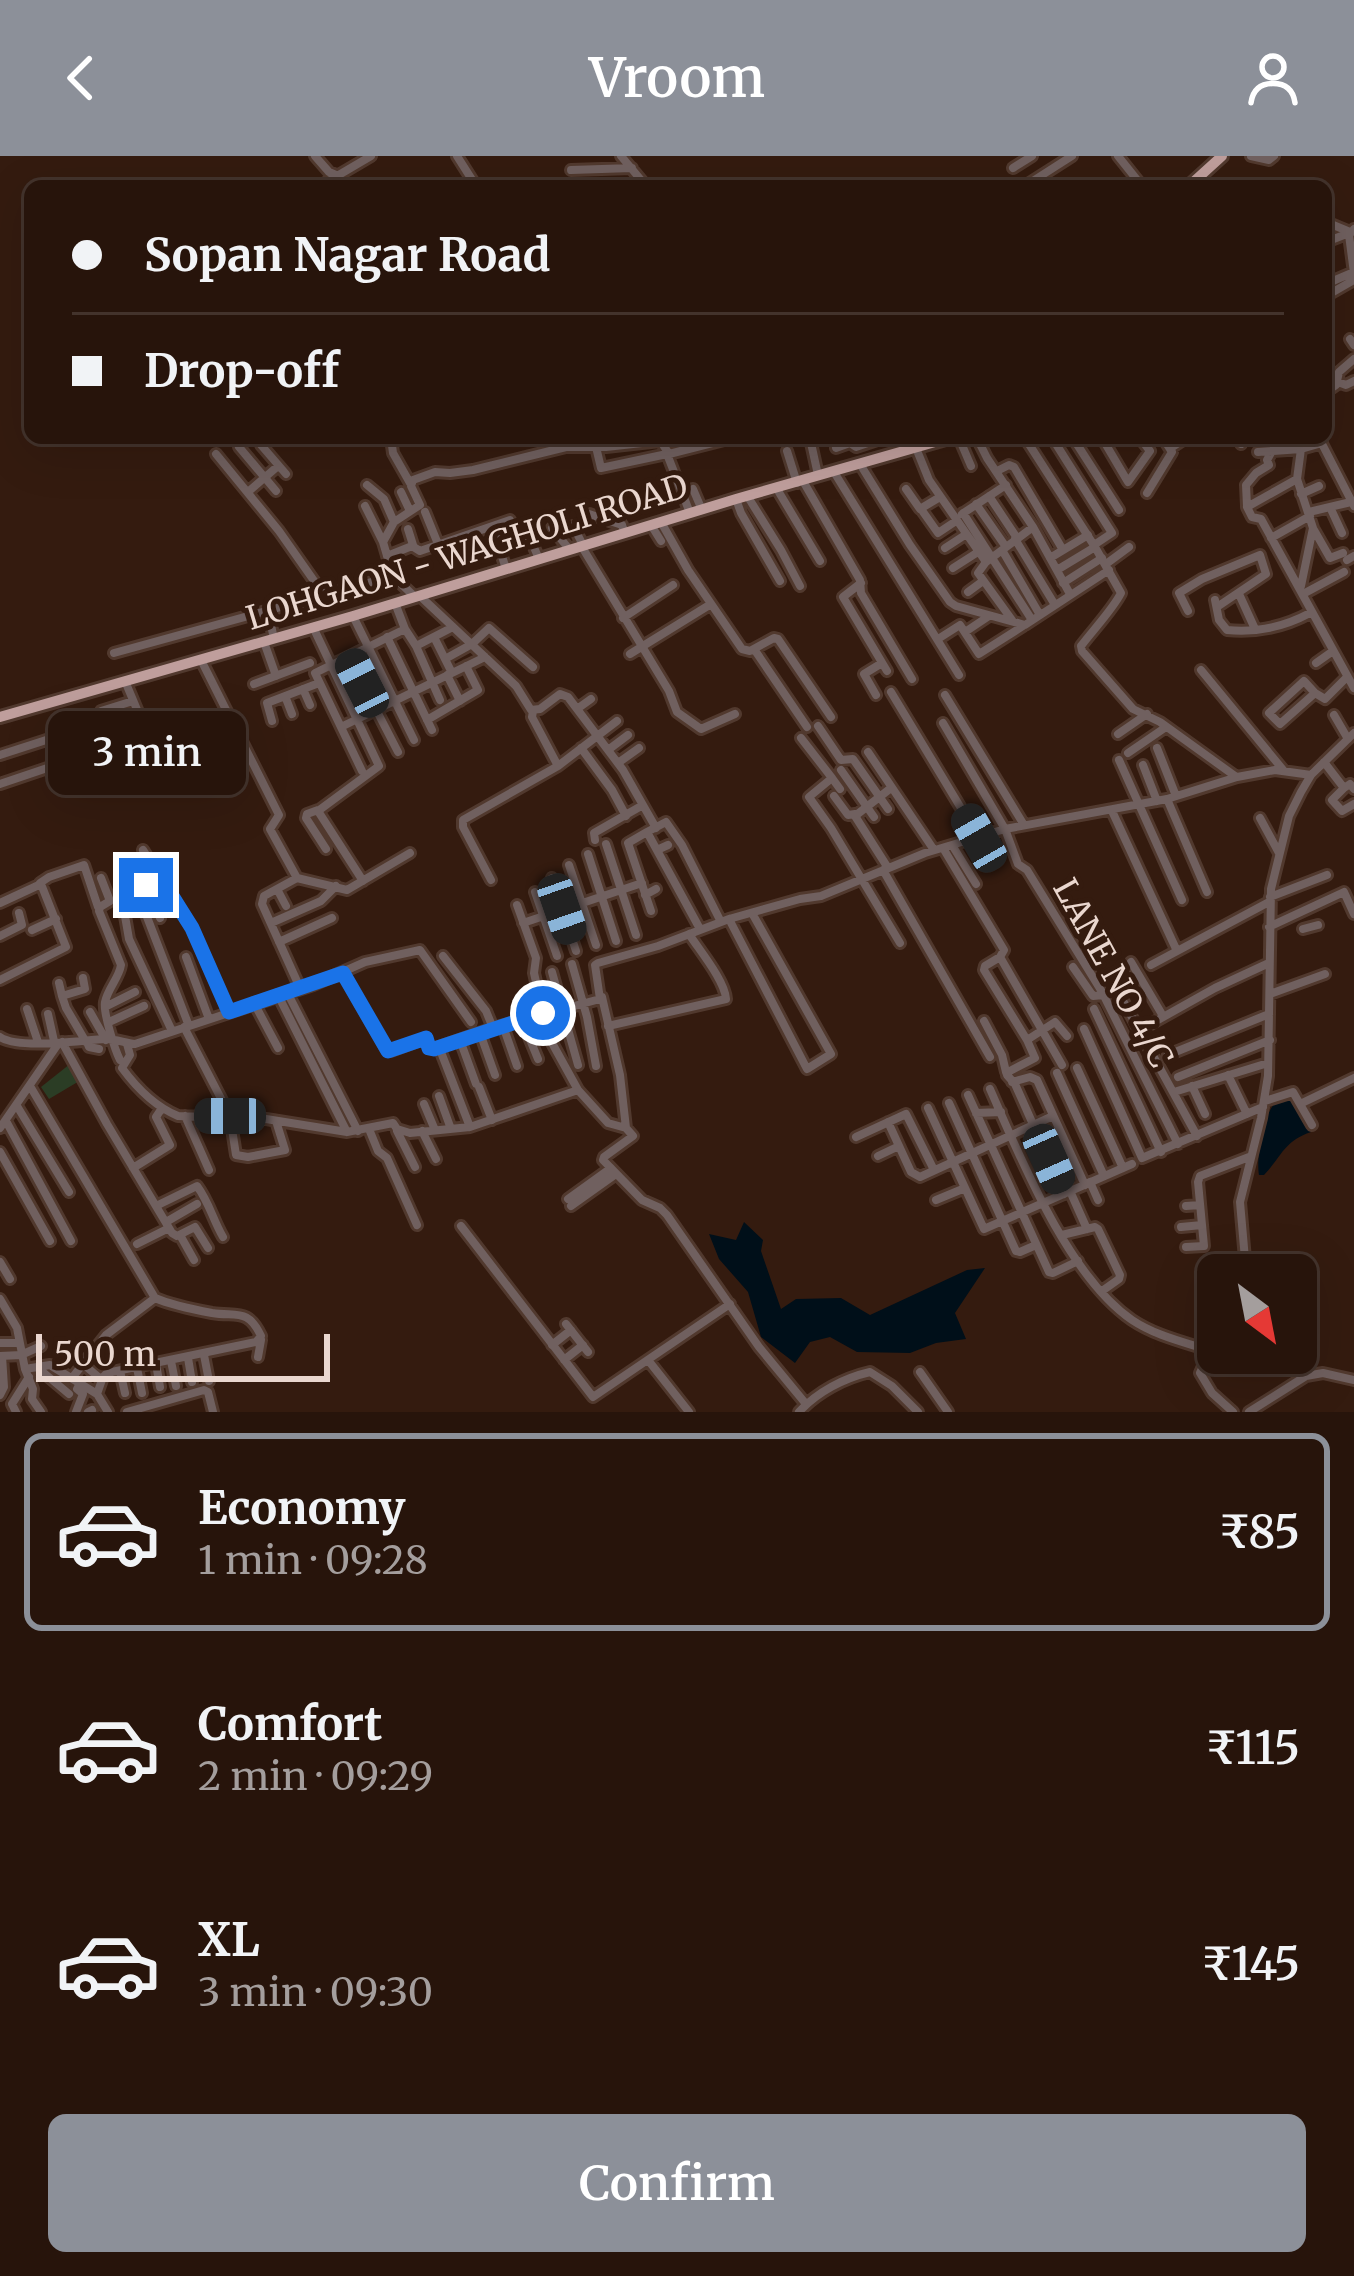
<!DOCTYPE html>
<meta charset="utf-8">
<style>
body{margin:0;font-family:Merriweather,serif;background:#2f1d14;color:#f1f3f6;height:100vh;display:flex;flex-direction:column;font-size:45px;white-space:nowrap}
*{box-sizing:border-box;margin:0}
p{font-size:39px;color:#a49e9d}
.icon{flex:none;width:66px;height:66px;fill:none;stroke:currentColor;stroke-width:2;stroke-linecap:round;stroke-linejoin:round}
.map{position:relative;height:1256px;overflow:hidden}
.side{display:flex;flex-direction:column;background:#27140b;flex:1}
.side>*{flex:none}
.guide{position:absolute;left:24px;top:24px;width:1308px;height:264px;border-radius:18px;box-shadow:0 12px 48px #0002,0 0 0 3px #43332c;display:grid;align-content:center;height:264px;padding:0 48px;background:#27140b}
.needle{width:78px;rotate:148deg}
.buttons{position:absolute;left:1197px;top:1098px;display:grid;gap:24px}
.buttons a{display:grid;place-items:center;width:120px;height:120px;border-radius:18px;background:#27140b;box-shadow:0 12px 48px #0002,0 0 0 3px #43332c;font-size:60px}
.scale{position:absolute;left:36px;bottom:30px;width:294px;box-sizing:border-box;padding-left:12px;border:6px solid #ead7cf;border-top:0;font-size:33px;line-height:42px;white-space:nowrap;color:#ead7cf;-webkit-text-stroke:9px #341b0f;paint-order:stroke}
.end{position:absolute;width:54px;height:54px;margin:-27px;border:15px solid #1a73e8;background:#fff;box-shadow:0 0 0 6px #fff}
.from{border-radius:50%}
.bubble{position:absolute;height:84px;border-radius:18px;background:#27140b;box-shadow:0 12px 48px #0002,0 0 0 3px #43332c;font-size:39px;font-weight:600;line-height:84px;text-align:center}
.car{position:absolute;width:36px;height:72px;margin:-36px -18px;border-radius:15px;box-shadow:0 0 9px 3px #0007;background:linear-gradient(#222 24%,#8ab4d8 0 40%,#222 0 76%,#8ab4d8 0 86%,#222 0)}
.guide b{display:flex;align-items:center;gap:42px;height:114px;font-size:45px}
.guide b+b{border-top:3px solid #43332c}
.guide i{width:30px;height:30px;background:#f1f3f6}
ul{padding:21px 0 0;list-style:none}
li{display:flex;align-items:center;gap:36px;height:198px;margin:0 24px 18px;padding:0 24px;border:6px solid transparent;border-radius:18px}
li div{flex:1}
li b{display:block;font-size:45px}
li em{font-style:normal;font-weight:600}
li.active{border-color:#8c9099}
li>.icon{width:108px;height:108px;stroke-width:1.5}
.primary-button{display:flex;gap:24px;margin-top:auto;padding:24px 48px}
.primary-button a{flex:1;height:138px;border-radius:18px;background:#8c9099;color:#fff;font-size:48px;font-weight:600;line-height:138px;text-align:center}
header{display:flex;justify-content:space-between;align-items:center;height:156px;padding:0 48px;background:#8c9099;color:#fff;font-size:54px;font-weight:600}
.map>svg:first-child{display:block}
.green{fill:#2b3d25}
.water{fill:#000f19}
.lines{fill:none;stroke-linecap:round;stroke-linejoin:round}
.minor-casing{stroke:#51392e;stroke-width:14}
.major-casing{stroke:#51392e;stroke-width:16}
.minor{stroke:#70605f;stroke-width:8}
.major{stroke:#bf9e9c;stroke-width:10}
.route{stroke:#1a73e8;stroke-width:15}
.labels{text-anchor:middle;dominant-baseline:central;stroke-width:10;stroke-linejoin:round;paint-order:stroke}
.street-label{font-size:33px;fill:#ead7cf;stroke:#341b0f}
</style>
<header><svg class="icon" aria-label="back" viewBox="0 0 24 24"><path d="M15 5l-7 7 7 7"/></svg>Vroom<svg class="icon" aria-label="person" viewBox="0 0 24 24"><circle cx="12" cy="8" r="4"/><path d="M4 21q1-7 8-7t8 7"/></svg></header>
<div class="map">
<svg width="1354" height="1256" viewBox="0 0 1354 1256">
<rect width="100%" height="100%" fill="#341b0f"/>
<!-- green -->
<path class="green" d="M70,908l11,16 -32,19 -8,-12z"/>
<!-- water -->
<path class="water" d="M1288,940h5l18,36c-27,9 -29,24 -47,43h-5c-3,-15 4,-55 13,-68 4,-7 9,-8 16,-11z
M744,1066l19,18 -2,11 20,58 15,-10 45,-1 29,17 97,-45 18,-2 -30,45 11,26 -30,4 -26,10 -53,-1 -27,-15 -20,5 -15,21 -34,-26 -13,-45 -29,-33 -10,-25 27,6z"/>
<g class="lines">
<!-- minor casing -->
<g class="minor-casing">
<path id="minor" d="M315,0l14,16 7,3
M457,0l19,30
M621,0l25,30
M1118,0l24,30
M1251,0l18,4 5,-4
M1013,12l19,-12
M571,14l61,-2
M320,30l51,-30
M1025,30l47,-30
M1326,66l24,10
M1354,73l-5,6 5,38
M1326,86l23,-9
M1326,128l28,-12
M1326,140l28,-16
M1350,183l4,6
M1338,226l8,3 8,-4
M1326,236l10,-7 3,-13 15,-13
M391,282l2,15 17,30
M959,282l12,28
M977,282l10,20 46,69 37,67
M1025,282l70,109 26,46c-8,16 -28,37 -40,53l1,5 51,58 27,13 75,54
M1065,282l-9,6 56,89 -18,12
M1073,282l46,72
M1102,282l26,44 22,-31 -10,-13
M1319,282l35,68
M660,284l9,14 63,-16
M811,287l7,32
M1241,288l1,-6
M261,289l25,29
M239,291l37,44
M596,291l5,21 66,-14 23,59
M836,292l14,-5 6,4 27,-9
M916,292l13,32 57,82
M1171,292l15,-10
M787,295l10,32
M1258,296l43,-3 21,-6
M216,298l63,77 45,64
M860,308l50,81 40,57 6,4 69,19 84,-55
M997,315l12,-6 5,2 49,83
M834,316l125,203
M1297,323l-50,28 5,10 9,2 93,169
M803,325l57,99 1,13 51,86
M367,329l17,14 10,23
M693,333l9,21
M777,333l43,72
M906,333l14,20 20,-12
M248,336l30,-26
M401,336l9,19
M1147,337l25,-41 -9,-14
M1301,338l18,-8
M989,340l28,42
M748,341l33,53 19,36
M736,343l5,14 39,68
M610,345l15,31
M976,348l30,43
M365,350l18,36
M1247,350l-1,-21 10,-12 13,-8 -2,-5 5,-9
M1330,351l12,26
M921,353l17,24 18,-12
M425,356l13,32
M1309,356l42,-10
M963,357l69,107
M589,358l33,11
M962,358l44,-29
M661,366l27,48 54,79 8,2 24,-13 4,1 53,78
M651,369l10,16
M573,370l10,19
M552,372l17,21
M408,373l5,16
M1314,374l16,28 13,-5
M1271,382l39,-22
M1015,383l40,66
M582,391l87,144 8,21 24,17 34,-15
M945,392l20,-13
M1002,394l38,65
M387,400l25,-10 8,5 90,-31
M1050,402l38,-23
M1347,404l7,-4
M1106,408l23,-17
M953,412l25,-16
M506,413l-10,-32 17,-8 17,9 9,21
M1057,414l38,-23
M393,420l-10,-34 11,-20 26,-17 -9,-19 2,-6 22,-8 15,1 23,-3 93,-23h40l81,-9
M861,427l-18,14 44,74
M1063,427l39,-25
M1301,430l12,-58 -16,-49 4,-30
M968,436l15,-11
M1239,438l16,35
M1303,438l41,-22
M420,440l96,90 15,24 9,-1 20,-15 8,3 55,73 33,58
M1215,444l4,20 8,10c31,3 57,-3 83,-17
M395,447l10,26
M268,455l6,28
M1188,455l-9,-18 23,-14 58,-24 6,19 -49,33
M353,460l61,124
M623,462l50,-33
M1012,464l-34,-47 8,-11 47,-35
M313,471l66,139 -61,45 45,70
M965,476l24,-16
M387,481l45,93
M434,481l18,36
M938,483l22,-14 19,29 44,-28
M264,486l12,34
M416,490l37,-19
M754,493l53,78
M114,497l279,-77 22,21
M630,498l81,-50
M349,501l49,95
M445,503l27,-15 17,-16 44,39
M201,504l78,155 -9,14 27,49 -33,18 -2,8 38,84
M1316,507l17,-12
M1201,514l83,101
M447,519l13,26
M254,528l56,-21
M303,533l7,16
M891,536l88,146
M1315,537l-11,-12 -35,32 11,11 35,-31 10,6 22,-22
M876,539l-12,-21 18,-11
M945,539l79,130
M285,540l7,18
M577,553l14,-10
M101,555l32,-10
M533,555l-1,6 26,49
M1334,559l14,24
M427,564l51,-30 -12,-24
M272,565l-5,-18 52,-20
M943,567l62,106 13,35 9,6 75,122 76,152
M818,570l23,34 12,-1 35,50
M341,571l144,-70
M1118,578l29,-20
M801,582l31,40 -23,19 22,31 69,115
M581,592l31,42 14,26
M1157,592l19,48
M608,594l20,-15
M868,596l66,98
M1128,597l38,-26
M0,599l108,-35
M1119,604l63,140
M1324,606l20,26 6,-4 4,5
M618,607l21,-15
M1143,609l14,36
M841,614l33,47
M362,615l-47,-98 90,-44 11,17 24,54
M832,622l8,11
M0,628l145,-49 1,-4 -21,-50
M1344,632l-12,12 10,11 12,-7
M834,640l14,19 7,-1
M1167,643l40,93
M318,654l-11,4 -1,4 20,31
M1112,655l65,140
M1260,662l19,35
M647,676l-19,11 23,68
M595,684l-1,-7 49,-28
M606,688l30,91
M952,689l24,39
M943,692l61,102 -4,7 62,108
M143,694l49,78 37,84
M657,694l11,-5
M588,698l28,87
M120,709l13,28
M569,709l27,80
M888,712l-33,-52 36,-28
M883,714l107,187
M160,721l-38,22 7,40 43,92
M101,722l9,23 -10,6 -1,4 22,54c-2,13 -13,23 -16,37 -2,11 10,48 15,58
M297,722l50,12 63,-37
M552,722l24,73
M491,724l-28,-53v-7l95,-54 59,-45
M40,727l9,-6 35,-12 14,42
M146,729l14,33
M277,733l9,17
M137,735l52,135
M535,736l22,64
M645,739l11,-6
M1270,741l57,-22
M0,747l41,-19 25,63 -66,33
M517,749l19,53 -2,15 9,40
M729,763l78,150 24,-15 -79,-141
M271,767l50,-22 15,-15
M523,767l119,-40
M1269,771l75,-35 10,22
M700,773l-53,-97 19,-10 16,23 39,77
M1303,773l15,-4
M32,774l24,-11
M0,780l22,-11 -3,-12
M279,786l53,-24
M443,800l43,55 7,17
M186,801l23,62
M1000,801l-15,9 -1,4 43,70 8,18 -27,14 -1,3 8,9 49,110
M1131,806l32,54
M572,808l15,53 9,49
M1151,809l118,-63
M1073,811l20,29 11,-1
M552,816l26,93
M343,817l44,77 4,1 35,-13 3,9 4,2 60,-21 107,-29 -5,-34 3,-2 60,-17 71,-27 71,-20 21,-3 104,-43 80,-24 162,-30 70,-22 38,-7 36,5
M83,822l2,11 -23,7 4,12 20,34
M59,827l3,13
M1116,832l81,148
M287,836l71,139
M1270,838l55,-20
M278,839l69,137
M602,841l18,78 6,53
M254,847l24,45
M105,851l30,-15
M27,853l11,33
M1094,853l67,143
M90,856l16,28
M48,858l6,27
M541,858l5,18 32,58
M522,864l16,39
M984,865l18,34 4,17
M109,866l35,-16
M503,870l14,40
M608,870l118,-27c-1,-18 -26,-48 -37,-65
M184,871l46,89 6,39 12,2 37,-7 -9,-29
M1084,873l58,129 121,-51
M1140,874l75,-42 54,-25
M480,877l15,42
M0,881c20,13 81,3 106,2 10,0 19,4 29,5l178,-59 52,-23 55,-12 51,72
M460,884l16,44
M1027,884l28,-18 12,14
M62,886l45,82 65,109 5,3 18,-9 13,21
M87,886l2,5 10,2
M127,888l3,11 -8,13c14,19 34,39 56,48l88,3 81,13 46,-9 4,6 13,4 60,-6 108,-37 30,33 18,5 7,8 -29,21 -1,3 39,40 18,8 7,7 92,132 47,57
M439,891l31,80
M1168,899l101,-41
M1077,912l46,100
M1057,917l47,103
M1228,919l19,39
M1178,921l92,-37
M1012,926l18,-5 7,3 48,105
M1192,930l13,28
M479,931l13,33
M990,933c31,70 78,187 142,231 24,16 52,22 79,31
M1174,936l94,-29
M968,939l81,177 4,1 25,-12
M439,940l12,33
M1265,945l28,-9 19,33
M949,947l67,148 4,1 16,-7
M424,948l11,26
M1300,948l54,-26
M17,950l52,86
M928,952l56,121 148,-65
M976,957l25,-1
M185,960l24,54
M6,965l65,120
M888,966l23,50 9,5 133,-61
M0,972l58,-84
M369,973l9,22 9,7 30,67
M397,975l18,36
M422,975l14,28
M856,981l50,-23 28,56
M0,996l50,89
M878,1000l21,-10
M133,1012l37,-23 -14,-28 6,-9
M1090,1026l8,18
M1070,1035l17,38
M568,1043l43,-31
M936,1044l29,-12
M156,1050l41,-20c12,16 16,34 26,51
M571,1050l45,-32
M1186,1050l14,-1
M166,1066l31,-18
M461,1070l132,171 137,-93
M1181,1071l21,-2 -4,-43 2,-6 49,-19
M180,1079l14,25
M1062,1079l33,-8 3,2 22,46 -1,4 -17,12
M137,1088l32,-16
M1186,1091l18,-1 -2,-21
M0,1106l10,17
M1216,1109l28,-2
M1241,1119l4,-16 -5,-57 21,-84 7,-42 3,-187 18,-73 12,-24 10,-17 43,-42
M0,1143l17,29 8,41 8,20 -1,10 9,13
M566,1168l22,28
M1218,1177l-18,40 12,20 21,19
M0,1187h19
M552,1189l19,-15
M204,1199l5,26
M0,1200l21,-1 20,-9
M258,1201l3,-17
M188,1202l4,24
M564,1204l19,-15
M648,1204l41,52
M171,1205l5,25
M83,1208l19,16
M156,1208l4,23
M38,1212l31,26
M137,1212l5,25
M25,1213l25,-4 47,29 6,-17 4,-4 149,-31 5,-6c-13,-28 -24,-19 -49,-23 -16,-3 -43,-9 -57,-15l-125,-212
M120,1215l5,22
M920,1216l28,40
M72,1222l34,-43 49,-37
M97,1238l11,18
M0,1239l4,-8 -2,-31
M16,1256l-4,-8 17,-27
M76,1256l7,-18 -6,-5 3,-6
M88,1256l4,-2
M127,1256l77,-22 4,2 5,20
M799,1256c18,-20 45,-34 71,-40l22,14 26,26
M1249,1256l57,-36 17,-3 31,7"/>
</g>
<!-- major casing -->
<g class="major-casing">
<path id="major" d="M1189,30l33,-30
M0,561l353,-101 383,-117 213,-61"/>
</g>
<!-- minor -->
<use href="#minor" class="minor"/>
<!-- major -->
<use href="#major" class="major"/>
</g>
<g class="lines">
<!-- route -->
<path class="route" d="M146,729l14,-8 32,51 37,84 114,-39 45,78 38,-13 3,10 5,1 109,-36"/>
</g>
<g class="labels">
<!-- street labels -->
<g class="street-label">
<text transform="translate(467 396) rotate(-17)">LOHGAON - WAGHOLI ROAD</text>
<text transform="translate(1113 817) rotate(61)">LANE NO 4/C</text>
</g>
</g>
</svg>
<div class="buttons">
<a><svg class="needle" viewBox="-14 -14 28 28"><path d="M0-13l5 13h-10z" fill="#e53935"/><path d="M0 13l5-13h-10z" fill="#a49e9d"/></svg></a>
</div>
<div class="scale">500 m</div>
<i class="end from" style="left:543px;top:857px"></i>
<i class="end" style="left:146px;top:729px"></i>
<div class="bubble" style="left:48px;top:555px;width:198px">3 min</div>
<i class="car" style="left:362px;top:527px;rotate:333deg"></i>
<i class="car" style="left:979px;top:682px;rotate:330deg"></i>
<i class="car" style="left:562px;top:753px;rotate:161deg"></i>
<i class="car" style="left:230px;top:960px;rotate:270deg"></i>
<i class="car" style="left:1049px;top:1003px;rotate:156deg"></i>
<div class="guide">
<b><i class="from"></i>Sopan Nagar Road</b>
<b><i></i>Drop-off</b>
</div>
</div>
<section class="side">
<ul>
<li class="active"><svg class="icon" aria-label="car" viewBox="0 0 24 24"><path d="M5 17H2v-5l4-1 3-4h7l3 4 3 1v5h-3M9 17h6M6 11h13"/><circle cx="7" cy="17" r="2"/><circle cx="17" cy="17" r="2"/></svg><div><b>Economy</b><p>1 min · 09:28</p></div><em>₹85</em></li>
<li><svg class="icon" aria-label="car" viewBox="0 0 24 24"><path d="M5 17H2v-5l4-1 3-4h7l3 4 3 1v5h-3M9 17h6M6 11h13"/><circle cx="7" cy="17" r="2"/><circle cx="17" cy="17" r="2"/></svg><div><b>Comfort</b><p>2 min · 09:29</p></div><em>₹115</em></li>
<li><svg class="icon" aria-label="car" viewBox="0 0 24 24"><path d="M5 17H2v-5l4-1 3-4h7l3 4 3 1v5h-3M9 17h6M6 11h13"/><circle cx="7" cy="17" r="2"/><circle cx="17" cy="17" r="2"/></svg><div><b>XL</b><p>3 min · 09:30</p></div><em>₹145</em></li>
</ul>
<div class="primary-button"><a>Confirm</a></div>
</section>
